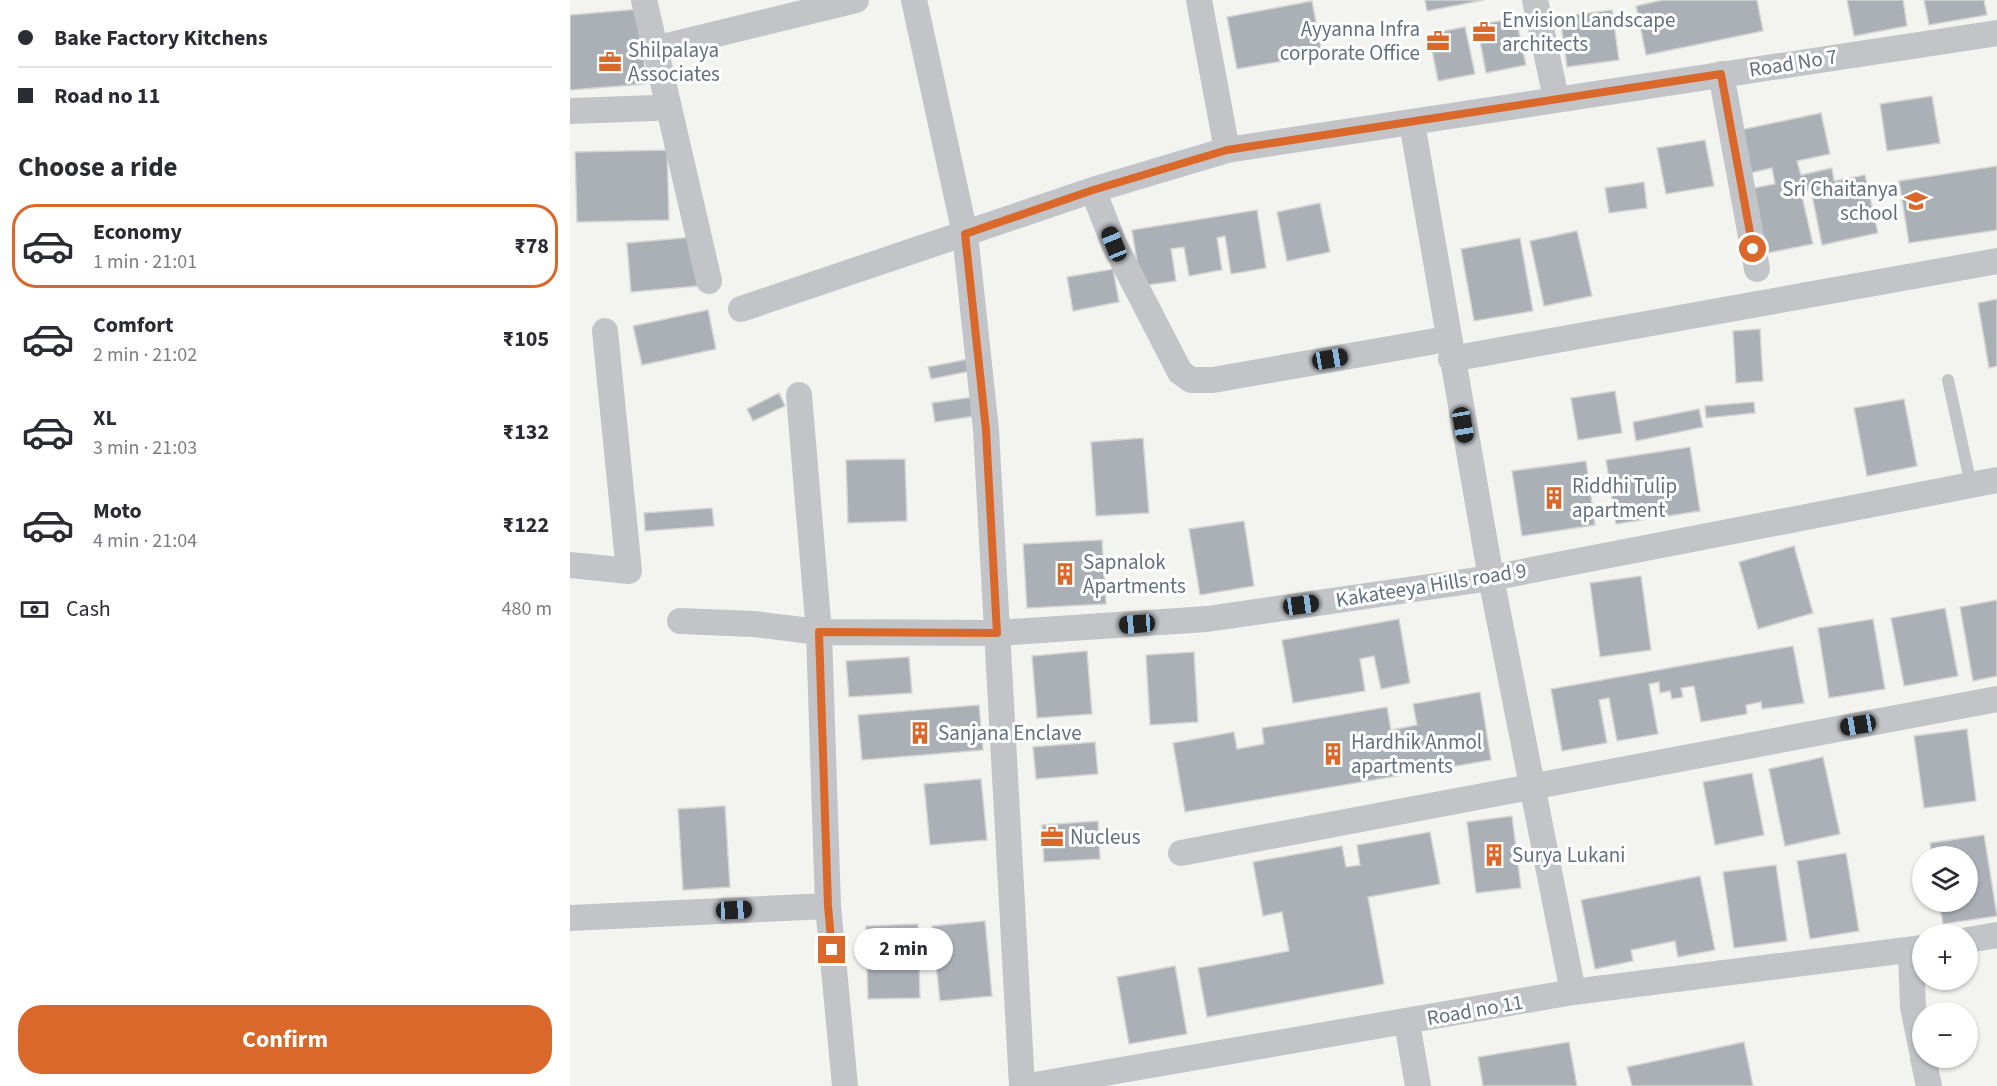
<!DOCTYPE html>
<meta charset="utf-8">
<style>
body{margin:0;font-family:"Source Sans 3",sans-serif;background:#f7f7f7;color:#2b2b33;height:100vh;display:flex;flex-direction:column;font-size:22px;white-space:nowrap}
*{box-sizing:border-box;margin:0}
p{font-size:20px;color:#7c7c81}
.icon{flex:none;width:33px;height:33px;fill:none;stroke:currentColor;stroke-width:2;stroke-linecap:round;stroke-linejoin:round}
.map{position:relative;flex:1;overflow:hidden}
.panel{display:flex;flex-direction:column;background:#fff;width:570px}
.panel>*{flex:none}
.banner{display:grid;align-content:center;height:132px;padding:0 18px;background:#fff}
.tools{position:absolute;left:1342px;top:846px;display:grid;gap:12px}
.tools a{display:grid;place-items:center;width:66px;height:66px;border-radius:50%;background:#fff;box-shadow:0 2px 4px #0004;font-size:30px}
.end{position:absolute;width:27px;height:27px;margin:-14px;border:8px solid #da682a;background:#fff;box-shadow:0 0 0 3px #fff}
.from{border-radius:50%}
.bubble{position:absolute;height:42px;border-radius:21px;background:#fff;box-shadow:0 2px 4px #0004;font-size:20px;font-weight:700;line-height:42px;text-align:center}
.car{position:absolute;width:18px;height:36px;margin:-18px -9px;border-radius:8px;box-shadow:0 0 4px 2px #0007;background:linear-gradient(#222 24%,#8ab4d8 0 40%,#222 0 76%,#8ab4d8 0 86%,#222 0)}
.banner b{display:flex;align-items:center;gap:21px;height:57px;font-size:22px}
.banner b+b{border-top:2px solid #e1e1e2}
.banner i{width:15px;height:15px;background:#2b2b33}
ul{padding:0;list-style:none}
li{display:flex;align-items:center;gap:18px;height:84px;margin:0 12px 9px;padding:0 6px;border:3px solid transparent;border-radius:24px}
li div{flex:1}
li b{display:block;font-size:22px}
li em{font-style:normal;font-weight:700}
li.on{border-color:#da682a}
li>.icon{width:54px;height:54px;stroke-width:1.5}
h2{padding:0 18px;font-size:27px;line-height:72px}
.pay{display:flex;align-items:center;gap:15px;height:66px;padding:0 18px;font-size:22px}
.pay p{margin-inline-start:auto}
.primary-button{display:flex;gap:12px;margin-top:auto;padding:12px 18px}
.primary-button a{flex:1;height:69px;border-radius:24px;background:#da682a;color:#fff;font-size:24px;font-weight:700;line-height:69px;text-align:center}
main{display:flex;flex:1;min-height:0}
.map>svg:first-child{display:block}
.building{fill:#aab0b6;stroke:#d5d5d3;stroke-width:1.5}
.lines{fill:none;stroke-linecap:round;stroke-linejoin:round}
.service{stroke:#c2c4c8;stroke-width:12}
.minor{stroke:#c2c4c8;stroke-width:26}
.route{stroke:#da682a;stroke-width:8}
.labels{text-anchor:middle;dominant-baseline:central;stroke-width:6;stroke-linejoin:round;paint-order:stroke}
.poi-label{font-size:21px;fill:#64707f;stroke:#fff;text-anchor:start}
.street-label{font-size:21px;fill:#64707f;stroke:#fff}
</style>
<main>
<section class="panel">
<div class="banner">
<b><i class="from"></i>Bake Factory Kitchens</b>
<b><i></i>Road no 11</b>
</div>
<h2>Choose a ride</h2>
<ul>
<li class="on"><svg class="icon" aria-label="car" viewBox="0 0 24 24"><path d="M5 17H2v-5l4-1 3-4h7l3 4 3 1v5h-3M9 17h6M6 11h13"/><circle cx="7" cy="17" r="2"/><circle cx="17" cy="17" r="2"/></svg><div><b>Economy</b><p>1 min · 21:01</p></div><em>₹78</em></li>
<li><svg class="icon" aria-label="car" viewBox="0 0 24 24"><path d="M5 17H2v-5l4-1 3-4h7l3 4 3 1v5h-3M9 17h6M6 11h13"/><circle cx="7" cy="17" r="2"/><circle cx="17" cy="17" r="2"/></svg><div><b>Comfort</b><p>2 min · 21:02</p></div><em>₹105</em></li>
<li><svg class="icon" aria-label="car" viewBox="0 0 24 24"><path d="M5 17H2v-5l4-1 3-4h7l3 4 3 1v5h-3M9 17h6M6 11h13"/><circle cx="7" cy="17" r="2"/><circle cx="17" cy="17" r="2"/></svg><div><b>XL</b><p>3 min · 21:03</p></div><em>₹132</em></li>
<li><svg class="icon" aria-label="car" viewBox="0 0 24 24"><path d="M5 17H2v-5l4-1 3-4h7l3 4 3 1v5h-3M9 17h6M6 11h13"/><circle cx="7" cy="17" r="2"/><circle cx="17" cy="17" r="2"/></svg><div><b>Moto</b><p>4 min · 21:04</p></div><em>₹122</em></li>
</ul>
<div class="pay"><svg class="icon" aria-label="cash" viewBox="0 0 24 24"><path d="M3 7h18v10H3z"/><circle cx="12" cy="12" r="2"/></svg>Cash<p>480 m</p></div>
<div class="primary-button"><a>Confirm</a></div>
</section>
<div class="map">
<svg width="1427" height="1086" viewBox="0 0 1427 1086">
<rect width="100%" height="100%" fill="#f3f4f0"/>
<!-- building -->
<path class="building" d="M855,0h59l-57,11z
M1093,0h94l6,31 -117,24 -10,-49z
M1277,0h56l4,26 -53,10z
M1354,0h60l3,15 -58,10z
M742,1l10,53 -85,15 -10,-52z
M70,9l6,75 -76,6v-75z
M1042,10l7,50 -52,7 -7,-50z
M946,18l10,47 -40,8 -9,-48z
M895,27l10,47 -37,7 -9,-47z
M1362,96l8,47 -53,8 -7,-47z
M1251,113l9,41 -33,7 4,14 31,-7 2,13 31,-6 13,58 -56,12 -11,-55 -10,2 12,52 -51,10 -14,-65 27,-5 -3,-16 -22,5 -10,-43z
M1135,140l9,46 -48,8 -9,-46z
M97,150l2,70 -92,2 -2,-70z
M1427,166v64l-88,13 -10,-62z
M1074,182l3,26 -38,5 -4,-25z
M750,203l10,49 -43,9 -10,-49z
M687,210l9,58 -35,6 -6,-38 -8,2 5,32 -33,6 -5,-29 -13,2 5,32 -35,5 -9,-56z
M1007,231l15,65 -48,10 -14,-65z
M124,237l4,49 -67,6 -4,-49z
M950,238l13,73 -59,10 -13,-72z
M543,269l6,33 -46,9 -6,-34z
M1427,299v67l-8,2 -11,-65z
M138,310l8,39 -74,16 -9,-39z
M1190,329l3,52 -27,2 -3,-52z
M399,359l2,12 -40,8 -3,-12z
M1045,391l7,42 -44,7 -7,-42z
M209,393l6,13 -32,15 -6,-12z
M403,397l3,19 -41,6 -3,-19z
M1334,399l13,67 -50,10 -13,-68z
M1184,402l1,11 -49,5 -1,-12z
M1129,409l4,18 -67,14 -3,-19z
M573,438l6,75 -53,3 -5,-74z
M1120,447l10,64 -84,13 -10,-64z
M335,459l2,62 -59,2 -2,-63z
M1016,461l9,64 -73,11 -10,-65z
M142,508l2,18 -69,5 -1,-18z
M674,521l10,65 -54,9 -11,-66z
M532,540l4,64 -79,4 -4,-64z
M1224,546l19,67 -55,16 -19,-67z
M1071,576l10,74 -51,7 -10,-74z
M1427,600v76l-24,5 -13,-74z
M1375,608l13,68 -54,10 -13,-68z
M829,619l11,64 -29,6 -7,-33 -14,3 5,32 -72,12 -11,-63z
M1303,619l12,70 -56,9 -11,-70z
M1223,646l11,57 -42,6 -1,-7 -15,3 1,9 -46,8 -7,-36 -13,2 2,9 -11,2 -2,-8 -10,2 -1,-11 -10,2 9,50 -41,7 -8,-43 -10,2 8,43 -45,8 -11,-62z
M517,651l5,63 -55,4 -5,-62z
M624,652l4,70 -48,3 -4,-70z
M339,657l3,36 -63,4 -3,-36z
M910,692l11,68 -306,52 -12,-69 61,-11 3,17 27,-5 -2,-16 125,-21 4,23 26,-5 -4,-21z
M409,705l4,45 -121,10 -4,-45z
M1397,729l9,72 -52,7 -10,-72z
M525,742l3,32 -62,5 -3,-32z
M1253,757l17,77 -55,12 -16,-77z
M1182,773l12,62 -49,10 -12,-63z
M411,779l6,61 -57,5 -6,-61z
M155,806l5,81 -47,3 -5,-81z
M942,816l9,72 -45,5 -9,-71z
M528,821l2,38 -56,3 -2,-37z
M860,832l10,52 -72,13 16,87 -177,33 -9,-49 91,-17 -7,-39 -19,4 -10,-54 89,-16 4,21 14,-2 -3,-20z
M1414,835l13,81 -54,8 -4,-22h29v-46h-36l-2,-13z
M1276,853l13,78 -49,8 -13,-78z
M1206,865l11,76 -53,7 -11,-76z
M1130,876l15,74 -37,7 -3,-16 -44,9 2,11 -38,8 -14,-69z
M415,921l7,75 -52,5 -8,-75z
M348,924l2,74 -52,1 -2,-73z
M605,966l12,68 -58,10 -12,-67z
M999,1042l8,44h-94l-5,-29z
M1174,1042l9,44h-121l-5,-19z"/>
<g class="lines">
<!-- service -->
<path class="service" d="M1378,380l23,105"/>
<!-- minor -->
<path class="minor" d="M74,0l65,281
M344,0l51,234 21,196 36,656
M629,0l28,150 770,-117
M965,0l21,98
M85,49l201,-49
M1151,74l36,195
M0,111l85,-3
M842,123l79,455 82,414
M523,190l21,54 66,128 11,8h22l234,-41
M171,309l352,-119 134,-40
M881,359l546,-98
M229,395l20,237 9,274 17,180
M0,565l59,6 -24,-240
M110,621l74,3 65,8 178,1 210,-14 284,-41 506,-98
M611,853l816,-154
M0,918l258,-12
M1398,940l29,-5
M1341,950l2,57 10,49
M837,1023l11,63
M1353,1058l6,28
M459,1086l544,-94 350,-44"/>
</g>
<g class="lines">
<!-- route -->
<path class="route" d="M262,950l-4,-44 -9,-274 178,1 -11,-203 -21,-196 128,-44 134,-40 494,-76 32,175"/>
</g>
<!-- icons -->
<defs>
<g id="office-bare" transform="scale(1.8)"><path d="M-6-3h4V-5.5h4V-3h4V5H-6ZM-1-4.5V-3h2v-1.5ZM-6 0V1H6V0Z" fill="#da682a" stroke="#fff" stroke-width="2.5" paint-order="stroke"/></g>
<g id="school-bare" transform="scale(1.8)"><path d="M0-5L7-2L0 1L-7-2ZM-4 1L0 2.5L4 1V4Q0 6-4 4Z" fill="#da682a" stroke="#fff" stroke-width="2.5" paint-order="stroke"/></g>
<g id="building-bare" transform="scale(1.8)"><path d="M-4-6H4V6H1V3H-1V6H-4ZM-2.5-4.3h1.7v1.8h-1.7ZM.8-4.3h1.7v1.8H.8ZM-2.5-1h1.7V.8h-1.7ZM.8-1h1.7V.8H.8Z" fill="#da682a" stroke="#fff" stroke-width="2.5" paint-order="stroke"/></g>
</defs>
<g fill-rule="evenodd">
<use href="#office-bare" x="914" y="32"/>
<use href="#office-bare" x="868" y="41"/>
<use href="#office-bare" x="40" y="62"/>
<use href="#school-bare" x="1346" y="201"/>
<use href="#building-bare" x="984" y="498"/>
<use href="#building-bare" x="495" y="574"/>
<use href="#building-bare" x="350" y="733"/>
<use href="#building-bare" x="763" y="754"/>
<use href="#office-bare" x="482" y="837"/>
<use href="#building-bare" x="924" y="855"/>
</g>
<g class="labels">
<!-- poi labels -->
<g class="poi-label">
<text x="932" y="20">Envision Landscape<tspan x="932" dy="24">architects</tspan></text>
<text x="850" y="29" text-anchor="end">Ayyanna Infra<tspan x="850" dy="24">corporate Office</tspan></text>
<text x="58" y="50">Shilpalaya<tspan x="58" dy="24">Associates</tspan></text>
<text x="1328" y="189" text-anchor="end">Sri Chaitanya<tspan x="1328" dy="24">school</tspan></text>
<text x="1002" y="486">Riddhi Tulip<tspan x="1002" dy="24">apartment</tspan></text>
<text x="513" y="562">Sapnalok<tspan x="513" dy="24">Apartments</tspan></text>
<text x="368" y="733">Sanjana Enclave</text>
<text x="781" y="742">Hardhik Anmol<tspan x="781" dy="24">apartments</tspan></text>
<text x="500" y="837">Nucleus</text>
<text x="942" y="855">Surya Lukani</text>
</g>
<!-- street labels -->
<g class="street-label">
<text transform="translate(1223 63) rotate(-9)">Road No 7</text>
<text transform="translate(861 585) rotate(-9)">Kakateeya Hills road 9</text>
<text transform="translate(905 1010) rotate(-10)">Road no 11</text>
</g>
</g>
</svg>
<div class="tools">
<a><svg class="icon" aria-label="layers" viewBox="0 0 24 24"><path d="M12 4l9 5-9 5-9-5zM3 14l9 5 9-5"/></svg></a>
<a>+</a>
<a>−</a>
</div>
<i class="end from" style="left:1183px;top:249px"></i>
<i class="end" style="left:262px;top:950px"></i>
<div class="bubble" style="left:284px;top:928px;width:99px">2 min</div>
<i class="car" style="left:544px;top:244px;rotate:338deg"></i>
<i class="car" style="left:760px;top:359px;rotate:80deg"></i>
<i class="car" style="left:893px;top:425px;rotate:170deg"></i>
<i class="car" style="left:731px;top:605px;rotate:82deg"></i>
<i class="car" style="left:567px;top:624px;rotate:266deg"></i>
<i class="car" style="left:1288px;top:725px;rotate:260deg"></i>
<i class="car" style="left:164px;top:910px;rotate:87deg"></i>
</div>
</main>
